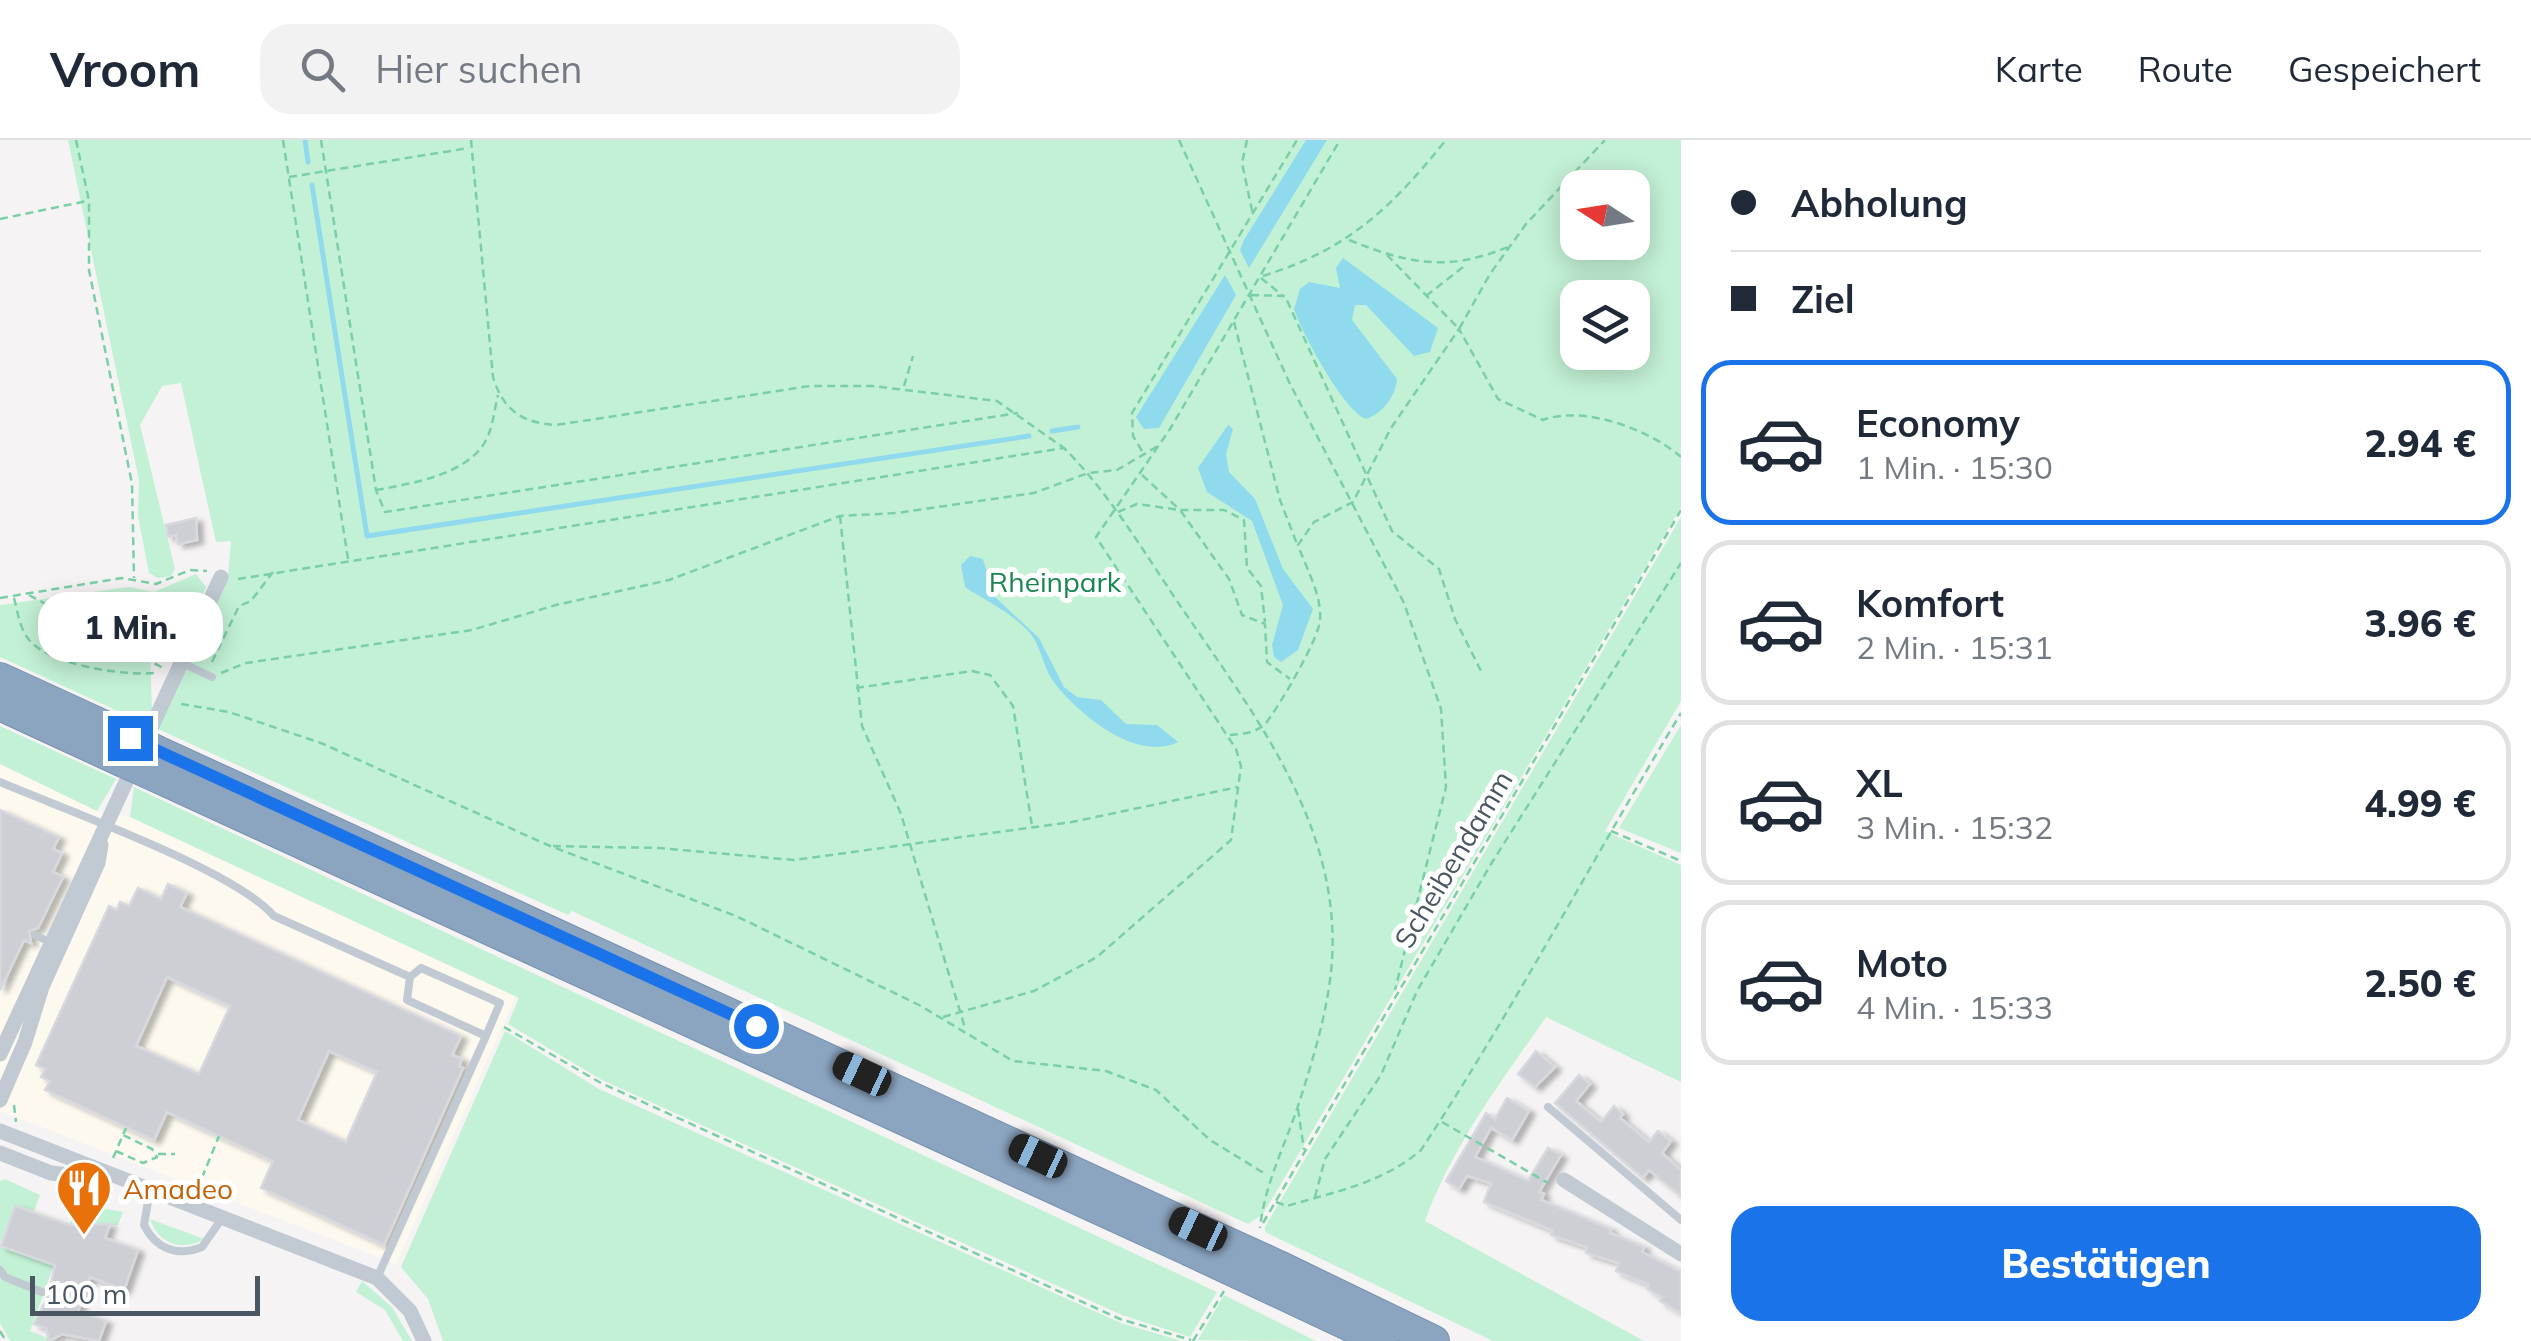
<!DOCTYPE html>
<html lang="de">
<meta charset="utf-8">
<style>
body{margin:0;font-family:Mulish,sans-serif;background:#f2f2f3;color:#1f2937;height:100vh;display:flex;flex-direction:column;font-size:38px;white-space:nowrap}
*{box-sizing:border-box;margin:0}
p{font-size:32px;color:#747a83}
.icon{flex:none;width:55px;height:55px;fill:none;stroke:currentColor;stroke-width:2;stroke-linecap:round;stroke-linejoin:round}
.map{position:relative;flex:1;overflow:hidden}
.details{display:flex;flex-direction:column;background:#fff;width:850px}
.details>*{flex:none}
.banner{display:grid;align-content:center;height:220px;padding:0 50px;background:#fff}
.needle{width:65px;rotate:282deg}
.tools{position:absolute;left:1560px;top:30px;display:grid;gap:20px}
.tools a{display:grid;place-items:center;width:90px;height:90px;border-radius:20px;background:#fff;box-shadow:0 5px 25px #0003;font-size:50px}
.scale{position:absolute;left:30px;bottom:25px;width:230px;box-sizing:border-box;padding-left:10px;border:5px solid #4a5661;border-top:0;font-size:28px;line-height:35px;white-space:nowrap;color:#4a5661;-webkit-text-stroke:8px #fff;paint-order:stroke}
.end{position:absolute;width:45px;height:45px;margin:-22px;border:12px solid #1a73e8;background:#fff;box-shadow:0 0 0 5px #fff}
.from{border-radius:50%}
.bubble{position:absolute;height:70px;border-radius:30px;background:#fff;box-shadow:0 5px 25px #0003;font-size:32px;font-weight:800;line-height:70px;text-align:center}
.car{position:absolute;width:30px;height:60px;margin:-30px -15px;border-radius:12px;box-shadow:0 0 8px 2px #0007;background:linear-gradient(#222 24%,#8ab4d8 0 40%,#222 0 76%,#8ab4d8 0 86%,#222 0)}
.banner b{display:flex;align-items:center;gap:35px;height:95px;font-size:38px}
.banner b+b{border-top:2px solid #e0e1e3}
.banner i{width:25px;height:25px;background:#1f2937}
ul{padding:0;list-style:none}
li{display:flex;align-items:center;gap:30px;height:165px;margin:0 20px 15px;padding:0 30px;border:5px solid #e0e1e3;border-radius:30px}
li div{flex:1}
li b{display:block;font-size:38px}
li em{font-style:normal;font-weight:800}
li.current{border-color:#1a73e8}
li>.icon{width:90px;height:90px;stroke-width:1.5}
.action{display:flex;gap:20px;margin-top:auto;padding:20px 50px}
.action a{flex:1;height:115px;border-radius:30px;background:#1a73e8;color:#fff;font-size:40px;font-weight:800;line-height:115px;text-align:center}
header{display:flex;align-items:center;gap:60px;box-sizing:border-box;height:140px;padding:0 50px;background:#fff;border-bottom:2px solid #e0e1e3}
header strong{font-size:48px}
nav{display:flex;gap:55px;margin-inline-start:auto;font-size:35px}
.search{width:700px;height:90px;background:#f2f2f3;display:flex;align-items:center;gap:25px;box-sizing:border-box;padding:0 35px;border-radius:30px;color:#747a83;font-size:38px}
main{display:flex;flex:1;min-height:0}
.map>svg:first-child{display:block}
.commercial{fill:#fdf9ef}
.green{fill:#c3f1d5;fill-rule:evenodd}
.water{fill:#90daee}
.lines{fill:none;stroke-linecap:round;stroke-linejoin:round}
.stream{stroke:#90daee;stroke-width:5}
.building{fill:#cdcfd5;stroke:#d7d9de;stroke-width:2.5;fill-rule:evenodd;filter:url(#shadow)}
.highway-casing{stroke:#7690ad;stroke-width:32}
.path{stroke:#7ad0a6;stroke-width:2.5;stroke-dasharray:8 5;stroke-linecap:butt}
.lane{stroke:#c1cad2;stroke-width:8}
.street{stroke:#c1cad2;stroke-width:15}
.highway{stroke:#8ba5c1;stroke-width:30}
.highway-bridge-casing{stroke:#7690ad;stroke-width:32;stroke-linecap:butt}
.highway-bridge{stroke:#8ba5c1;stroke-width:30}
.route{stroke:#1a73e8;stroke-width:12}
.labels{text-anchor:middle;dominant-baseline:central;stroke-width:10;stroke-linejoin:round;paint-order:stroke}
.park-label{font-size:28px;fill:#17864f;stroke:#fff}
.street-label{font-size:28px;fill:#4a5661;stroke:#fff}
.food-label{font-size:28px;fill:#c56008;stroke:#fff;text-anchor:start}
</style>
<header>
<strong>Vroom</strong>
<div class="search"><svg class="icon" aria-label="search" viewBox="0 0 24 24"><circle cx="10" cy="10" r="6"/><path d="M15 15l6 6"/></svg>Hier suchen</div>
<nav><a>Karte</a><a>Route</a><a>Gespeichert</a></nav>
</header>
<main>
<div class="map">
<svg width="1681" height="1201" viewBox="0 0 1681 1201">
<defs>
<filter id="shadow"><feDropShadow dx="6" dy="3.5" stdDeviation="2.5" flood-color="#0004"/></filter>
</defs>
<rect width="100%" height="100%" fill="#f5f3f3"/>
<!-- commercial -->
<path class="commercial" d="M0,624l96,47 34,6 386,179 -120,268 -396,-153z"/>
<!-- green -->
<path class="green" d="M68,0h1613v367l-418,707 -15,10 -676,-313 -4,4 -410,-186 70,-154 3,-34 -15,1 -35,-159 -19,3 -22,39 35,144 -4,7 -13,2 -9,-5 -11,-57 1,-36zM1578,48h54v54h-54zM1578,158h54v54h-54z
M1681,377v184l-76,130 76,34v217l-135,-65c-45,65 -94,129 -121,204l219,120h-151l-228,-109v-5z
M196,434l10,13 -29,73 -27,-9 2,60 -6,13 -146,-67v-52l129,-18 25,5z
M1681,585v128l-62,-25z
M0,586l116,53 -19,32 -97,-47z
M134,647l6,3 1077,502 -27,45 -68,-22 -520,-235 -94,-56 11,-26 -389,-181z
M505,891l94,58 522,234 61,18h-739l-15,-42 -27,-32z
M5,1039l35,16 -6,16 -19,-6 -15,39v-63z
M78,1064l45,8 -5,13 -48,-1z
M150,1079l54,20c-21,13 -46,5 -54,-20z
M0,1106l54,19 -24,66 26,10h-46l-10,-18z
M362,1141l30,26 20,34h-9l-18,-31 -29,-18z
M1224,1155l92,46 -118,-1z"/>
<!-- water -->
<path class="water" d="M1306,0h21l-78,128 -9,-18 4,-10z
M1343,118l95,70 -8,24 -16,4 -48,-51h-11l-3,15 45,59c-1,17 -15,35 -31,40 -22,-8 -64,-86 -72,-110l6,-20 9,-7 31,6 -4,-20z
M1225,135l11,20 -77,133 -15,1 -8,-12z
M1228,285l5,4 -7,25 3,18 26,27 28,70 30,40 -15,41 -17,12 -7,-5 -2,-12 11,-40 -31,-84 -45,-29 -9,-24z
M970,416l13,3 11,37 45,42 25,49 13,10 24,3 25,24 31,1 21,17c-42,21 -101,-29 -125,-61 -10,-14 -12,-36 -24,-49 -17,-19 -43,-31 -64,-45l-4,-22z"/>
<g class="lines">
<!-- stream -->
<path class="stream" d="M305,0l3,22
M312,45l55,351 662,-100
M1052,291l26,-4"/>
</g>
<!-- building -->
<path class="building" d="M196,378l1,22 -19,4 -2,-9 -8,2 -2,-12z
M0,670l59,27 -6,12 9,4 -9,19 10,5 -25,51 -9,3 2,12 -7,-3 -24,50z
M168,744l19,9 -7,14 281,129 -9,19 10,4 -3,7 4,2 -79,177 -123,-57 12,-27 -106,-49 -13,28 -109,-50 5,-9 -9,-4 4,-8 -9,-4 73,-159 8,4 3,-8 9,4 9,-18 23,11zM167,837l63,29 -31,68 -63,-28zM329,911l48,21 -31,70 -48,-22z
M1536,911l19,16 -20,20 -17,-13z
M1579,935l11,9 -14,17 25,21 13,-16 9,8 -3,4 29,24 9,-11 13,10 -9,12 19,17v26l-32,-26 -6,8 -88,-75z
M1507,958l22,13 -17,29 -21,-12 -16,29 53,24 20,-33 13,7 -22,37 5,2 -3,6 70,29 -1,4 34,14 -2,5 39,20v41l-21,-12 2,-4 -15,-8 2,-4 -33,-14 3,-8 -33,-10 1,-6 -36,-12 1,-5 -68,-28 7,-19 -24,-7 -8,13 -13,-8 40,-68 9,6z
M15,1066l54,19 41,-1 -5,14 33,12 -14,40 -34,-13 -12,34 28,10 -7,20 -37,-7 -13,7 -3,-13 -12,-4 15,-30 6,-29 -54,-19z"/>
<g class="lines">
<!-- highway casing -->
<g class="highway-casing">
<path id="highway" d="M0,538l131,60
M0,565l121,56
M157,611l1041,478
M148,633l1040,477
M1281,1127l153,74
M1267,1147l115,54"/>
</g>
<!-- path -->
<path class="path" d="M76,0l13,61v69l43,214 2,94
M283,0l65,419
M321,0l55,350 9,22 633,-99
M471,0l22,237c10,33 29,46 63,48l254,-39h62l125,15 67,47
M1179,0l111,244 114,219 37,106 5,78 -51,203
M1247,0l-5,23 11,52
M289,37l180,-29
M0,79l87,-18
M1349,100c60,24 98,32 159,7
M1387,115l72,74 31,-55 36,-50 79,-84
M1263,136c86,-27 128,-68 183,-136
M1261,138l21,17
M1251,155l34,1 107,235 47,38 16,50 26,52
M1426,156l41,-32
M1234,182l46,178 17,44
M904,246l9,-30
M1142,311l-9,-15 -1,-23 165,-273
M1142,335l38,35h44l20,10 3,48 14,18 4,36
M376,350c34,-6 90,-15 109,-48 8,-14 9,-31 13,-47
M1118,372l19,-8 43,6 49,69 13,36 23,9 2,38 23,17
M840,376l22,210 39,88 64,214
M238,439l826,-131c45,45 78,101 113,153 76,112 169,228 154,371 -5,45 -19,91 -33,134 -14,42 -33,77 -38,122
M29,455l134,73
M0,458l122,-20 34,6 34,-14 17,1
M14,458c4,15 6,33 17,44 21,23 94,34 123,31
M212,522l27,-56 12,-5 22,-29
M221,533l25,-10 226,-33 84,-25 113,-25 171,-64 57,-3 137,-20 54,-20 29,-3 41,-24
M856,548l116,-17 18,4 23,31 19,120
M181,564l48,8 92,31 229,103 186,70 183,89 94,56 93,10 50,19 54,50 57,35
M1230,595c12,-1 27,-2 36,-12 12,-15 53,-84 54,-103 2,-25 -14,-52 -22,-75l16,-23 39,-20 38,-74 68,-99 39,70 45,21c40,-15 106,9 138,37
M1611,691l70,30
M553,706l106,2 135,12 278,-38 166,-35
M943,877l91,-26 63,-34 134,-117 10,-74 -5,-17 -140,-212 74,-108 170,-289
M504,887l97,56 519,236 71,21
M14,965l2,17
M1298,969l6,41
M1442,982l106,61
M116,1011l27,12 14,-6 -5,-8 -29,-14
M158,1014h17
M113,1018l13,-30
M197,1050l22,-54
M1315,1057l10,-38 56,-84 36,-84 74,-127 190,-301
M1276,1062l11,4c47,-14 96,-23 134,-56 93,-141 172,-292 260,-437
M1263,1083l418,-713
M0,1191l6,10
M1193,1201l31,-50"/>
<!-- lane -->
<path class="lane" d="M182,523l30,14
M0,642c65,28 233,87 274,134l136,61 -3,23 79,36 14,-33 -79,-35 -11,9
M35,795l17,8
M1548,967l133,113
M150,1050l-6,35c12,24 33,32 58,22l21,-30
M0,1130l5,7 37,15
M377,1138l109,-242"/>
<!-- street -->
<path class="street" d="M0,914l221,-477
M0,960l25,-58 17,-55 56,-124 3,-18
M0,991l377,147 33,33 14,30
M0,1013l51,20 47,5
M1564,1040l117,74"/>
<!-- highway -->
<use href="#highway" class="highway"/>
<!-- highway-bridge casing -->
<g class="highway-bridge-casing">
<path id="highway-bridge" d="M131,598l26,13
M121,621l27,12
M1198,1089l83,38
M1188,1110l79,37"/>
</g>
<!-- highway-bridge -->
<use href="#highway-bridge" class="highway-bridge"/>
</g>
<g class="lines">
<!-- route -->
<path class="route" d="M130,598l626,288"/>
</g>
<!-- icons -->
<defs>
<g id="restaurant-pin" transform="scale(2.875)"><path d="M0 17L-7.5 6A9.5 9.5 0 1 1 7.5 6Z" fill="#e8710a" stroke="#fff"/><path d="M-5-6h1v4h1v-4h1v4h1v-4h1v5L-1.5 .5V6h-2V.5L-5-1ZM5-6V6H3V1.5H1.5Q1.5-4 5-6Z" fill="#fff"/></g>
</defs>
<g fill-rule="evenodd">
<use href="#restaurant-pin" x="84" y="1048"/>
</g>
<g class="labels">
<!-- park labels -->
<g class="park-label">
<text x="1055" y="441">Rheinpark</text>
</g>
<!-- street labels -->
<g class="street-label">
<text transform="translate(1453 719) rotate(-59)">Scheibendamm</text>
</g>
<!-- food labels -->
<g class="food-label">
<text x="123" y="1048">Amadeo</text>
</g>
</g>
</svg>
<div class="tools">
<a><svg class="needle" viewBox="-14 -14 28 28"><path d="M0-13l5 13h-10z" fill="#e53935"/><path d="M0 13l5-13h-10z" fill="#747a83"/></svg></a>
<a><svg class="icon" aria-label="layers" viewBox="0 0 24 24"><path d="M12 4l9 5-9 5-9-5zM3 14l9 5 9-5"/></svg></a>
</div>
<div class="scale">100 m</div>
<i class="end from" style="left:756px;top:886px"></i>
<i class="end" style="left:130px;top:598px"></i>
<div class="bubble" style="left:38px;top:452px;width:185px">1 Min.</div>
<i class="car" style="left:862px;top:934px;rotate:295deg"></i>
<i class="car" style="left:1038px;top:1016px;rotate:295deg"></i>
<i class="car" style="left:1198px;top:1089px;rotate:295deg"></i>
</div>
<section class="details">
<div class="banner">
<b><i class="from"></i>Abholung</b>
<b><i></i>Ziel</b>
</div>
<ul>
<li class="current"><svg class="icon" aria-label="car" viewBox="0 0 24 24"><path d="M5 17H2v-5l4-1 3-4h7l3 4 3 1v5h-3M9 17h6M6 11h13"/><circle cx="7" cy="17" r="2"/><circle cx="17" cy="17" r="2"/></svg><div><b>Economy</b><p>1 Min. · 15:30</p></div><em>2.94 €</em></li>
<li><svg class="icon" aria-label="car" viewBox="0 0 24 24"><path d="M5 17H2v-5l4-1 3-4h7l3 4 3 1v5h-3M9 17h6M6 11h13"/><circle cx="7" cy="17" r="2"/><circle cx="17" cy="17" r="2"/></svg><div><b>Komfort</b><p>2 Min. · 15:31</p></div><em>3.96 €</em></li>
<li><svg class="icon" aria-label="car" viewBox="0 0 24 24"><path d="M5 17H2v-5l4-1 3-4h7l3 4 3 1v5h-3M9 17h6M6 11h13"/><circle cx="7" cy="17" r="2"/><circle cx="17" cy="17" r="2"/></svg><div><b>XL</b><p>3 Min. · 15:32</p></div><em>4.99 €</em></li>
<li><svg class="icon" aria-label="car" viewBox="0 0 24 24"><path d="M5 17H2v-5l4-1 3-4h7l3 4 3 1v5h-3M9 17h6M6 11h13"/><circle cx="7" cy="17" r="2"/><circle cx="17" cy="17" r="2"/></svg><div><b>Moto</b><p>4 Min. · 15:33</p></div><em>2.50 €</em></li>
</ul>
<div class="action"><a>Bestätigen</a></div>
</section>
</main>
